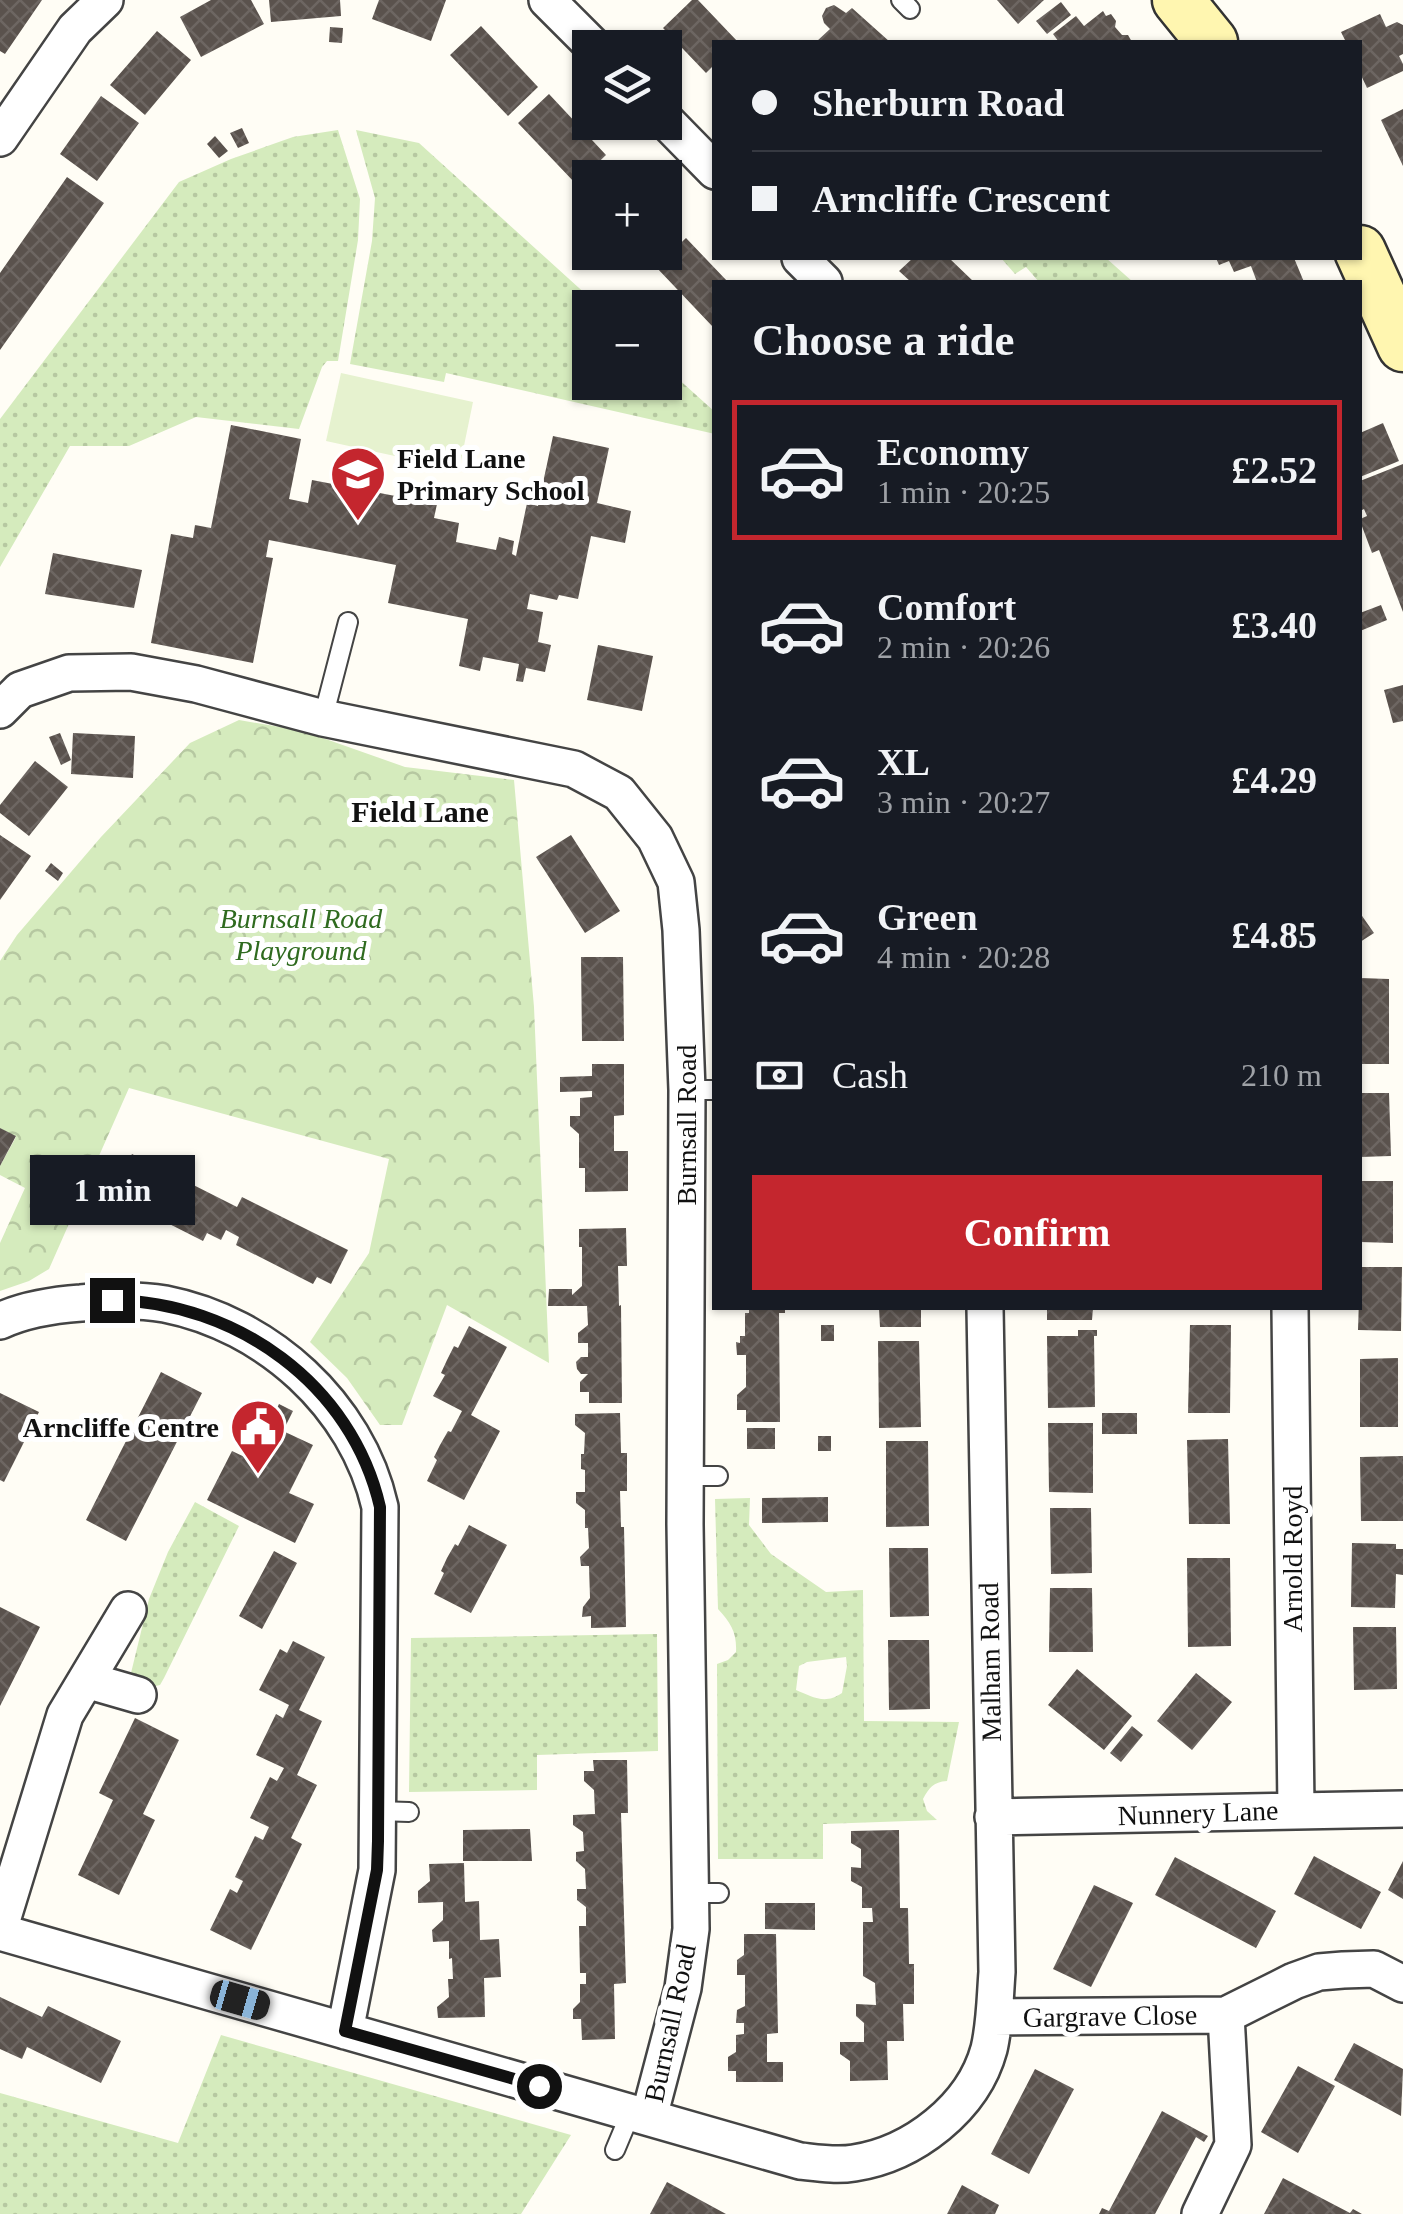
<!DOCTYPE html>
<meta charset="utf-8">
<style>
body{margin:0;font-family:"Times New Roman",serif;background:#242831;color:#f1f3f6;height:100vh;display:flex;flex-direction:column;font-size:38px;white-space:nowrap}
*{box-sizing:border-box;margin:0}
p{font-size:32px;color:#9ea1a6}
.icon{flex:none;width:55px;height:55px;fill:none;stroke:currentColor;stroke-width:2;stroke-linecap:round;stroke-linejoin:round}
.map{position:relative;flex:1;overflow:hidden}
.side{position:absolute;left:712px;top:280px;width:650px;height:1030px;display:flex;flex-direction:column;background:#171b24;border-radius:0px;box-shadow:0 2px 8px #0004}
.side>*{flex:none}
.top-card{position:absolute;left:712px;top:40px;width:650px;height:220px;border-radius:0px;box-shadow:0 2px 8px #0004;display:grid;align-content:center;height:220px;padding:0 40px;background:#171b24}
.tools{position:absolute;left:572px;top:30px;display:grid;gap:20px}
.tools a{display:grid;place-items:center;width:110px;height:110px;border-radius:0px;background:#171b24;box-shadow:0 2px 8px #0004;font-size:50px}
.end{position:absolute;width:45px;height:45px;margin:-22px;border:12px solid #111;background:#fff;box-shadow:0 0 0 5px #fff}
.from{border-radius:50%}
.bubble{position:absolute;height:70px;border-radius:0px;background:#171b24;box-shadow:0 2px 8px #0004;font-size:32px;font-weight:600;line-height:70px;text-align:center}
.car{position:absolute;width:30px;height:60px;margin:-30px -15px;border-radius:12px;box-shadow:0 0 8px 2px #0007;background:linear-gradient(#222 24%,#8ab4d8 0 40%,#222 0 76%,#8ab4d8 0 86%,#222 0)}
.top-card b{display:flex;align-items:center;gap:35px;height:95px;font-size:38px}
.top-card b+b{border-top:2px solid #363941}
.top-card i{width:25px;height:25px;background:#f1f3f6}
ul{padding:0;list-style:none}
li{display:flex;align-items:center;gap:30px;height:140px;margin:0 20px 15px;padding:0 20px;border:5px solid transparent;border-radius:0px}
li div{flex:1}
li b{display:block;font-size:38px}
li em{font-style:normal;font-weight:600}
li.active{border-color:#c4262e}
li>.icon{width:90px;height:90px;stroke-width:1.5}
h2{padding:0 40px;font-size:45px;line-height:120px}
.pay{display:flex;align-items:center;gap:25px;height:110px;padding:0 40px;font-size:38px}
.pay p{margin-inline-start:auto}
.cta{display:flex;gap:20px;margin-top:auto;padding:20px 40px}
.cta a{flex:1;height:115px;border-radius:0px;background:#c4262e;color:#fff;font-size:40px;font-weight:600;line-height:115px;text-align:center}
.map>svg:first-child{display:block}
.grass{fill:url(#grass-dots);fill-rule:evenodd}
.park{fill:url(#park-crowns)}
.pitch{fill:#e6f2cf}
.building{fill:url(#building-cross-hatch)}
.lines{fill:none;stroke-linecap:round;stroke-linejoin:round}
.lane-casing{stroke:#444;stroke-width:22}
.street-casing{stroke:#444;stroke-width:40}
.secondary-casing{stroke:#333;stroke-width:55}
.lane{stroke:#fff;stroke-width:18}
.street{stroke:#fff;stroke-width:35}
.secondary{stroke:#fff6b0;stroke-width:50}
.route{stroke:#111;stroke-width:12}
.labels{text-anchor:middle;dominant-baseline:central;stroke-width:10;stroke-linejoin:round;paint-order:stroke}
.poi-label{font-size:28px;font-weight:bold;fill:#111;stroke:#fff;text-anchor:start}
.park-label{font-size:28px;font-style:italic;fill:#2f6b1f;stroke:#fff}
.street-label{font-size:28px;fill:#111;stroke:#fff}
.neighbourhood-label{font-size:30px;font-weight:bold;fill:#111;stroke:#fff}
</style>
<div class="map">
<svg width="1403" height="2214" viewBox="0 0 1403 2214">
<defs>
<pattern id="grass-dots" width="8" height="8" patternUnits="userSpaceOnUse" patternTransform="scale(2.5)"><rect width="8" height="8" fill="#d5ebbd"/><path d="M2 2h.1M6 6h.1" fill="none" stroke="#b6c8a1" stroke-width="1.8" stroke-linecap="round"/></pattern>
<pattern id="park-crowns" width="20" height="18" patternUnits="userSpaceOnUse" patternTransform="scale(2.5)"><rect width="20" height="18" fill="#d5ebbd"/><path d="M2 6a3 3 0 1 1 6 0M12 15a3 3 0 1 1 6 0" fill="none" stroke="#b6c8a1"/></pattern>
<pattern id="building-cross-hatch" width="8" height="8" patternUnits="userSpaceOnUse" patternTransform="scale(2.5)"><rect width="8" height="8" fill="#5a524d"/><path d="M0 0l8 8M0 8l8-8" fill="none" stroke="#6d6662"/></pattern>
</defs>
<rect width="100%" height="100%" fill="#fffdf5"/>
<!-- grass -->
<path class="grass" d="M338,130l22,69 -2,41 -20,121h-11l-5,6 -23,62 -103,-12 -67,29h-59l-70,121v-148l179,-237 52,-23 62,-22z
M356,130l63,13 181,164 -10,1v74h75v-15l50,45v22l-269,-61 -2,9 -94,-18 22,-123 3,-43z
M1001,258h105l27,24h-94l-13,-15 -11,7z
M750,1498l-1,27 22,29 55,38 37,-2 1,131 95,1 -12,59c-14,1 -18,7 -24,18l4,12 10,9 -114,4v35h-105l-1,-195 11,-4 8,-8c1,-19 -5,-29 -18,-43l-3,-110zM846,1657l1,9 -5,27c-17,12 -29,4 -46,-3l3,-24 8,-4z
M195,1502l44,24 -75,152 -4,7 -9,2 -17,-6 -3,-8 18,-74 19,-47z
M657,1634l1,117 -121,4v35l-128,2 2,-154z
M221,2035l350,100 -50,79h-521v-121l178,50z"/>
<!-- park -->
<path class="park" d="M239,720l64,11 102,36 109,13 20,227 15,356 -102,-58 -45,120h-22l-33,-47 -37,-36 59,-89 20,-94 -260,-71 -80,181 -20,12 -29,10v-48l25,-55 -25,-13v-9l16,-29 -16,-9v-167l17,-26 84,-98 89,-94z"/>
<!-- pitch -->
<path class="pitch" d="M341,373l132,29 -14,68 -133,-29z"/>
<!-- building -->
<path class="building" d="M0,0h42l-37,54 -5,-3z
M211,0h40l13,24 -63,33 -21,-40z
M269,0h71l1,16 -70,6z
M379,0h67l-15,41 -59,-22z
M692,0h6l40,42h-23v22l-9,9 -43,-45z
M997,0h47l-26,24z
M1061,2l10,13 -24,19 -11,-13z
M834,5l12,8 6,-5 38,34h-74l14,-13 -6,-6 -2,-7 4,-8z
M1103,11l3,5 5,-2 5,7 -1,6 7,8h6l4,7h-73l-6,-8 23,-18 8,10z
M1380,14l6,13 11,-5 6,3v29l-4,2 4,8v7l-36,17 -7,-15v-31h-14l-5,-10z
M481,26l57,61 -30,29 -58,-61z
M330,27l13,1 -1,15 -13,-1z
M157,31l34,29 -46,55 -35,-30z
M549,94l57,61 -30,29 -58,-61z
M101,96l38,27 -42,58 -37,-27z
M1403,109v57l-22,-46z
M242,128l7,15 -11,5 -8,-15z
M215,136l13,15 -9,7 -12,-14z
M67,177l37,26 -104,147v-77z
M686,238l42,44h-13v43l-2,2 -57,-60z
M913,258h36l25,24h-63l-12,-11z
M1216,258h78l10,24h-47l-6,-16 -17,6 -5,-11 -10,4z
M1383,423l16,38 -39,16v-44z
M231,425l70,14 -12,60 19,4 4,-23 125,24 -3,14 25,5 -3,19 40,8 3,-13 15,4 -2,13 4,2 11,-53 11,3 15,-70 56,12 -12,55 34,8 -6,32 -34,-7 -13,63 -19,-4 -2,5 -27,-6 -3,15 16,3 -5,30 13,3 -6,27 -19,-4 -3,14 -7,-1 3,-17 -36,-7 -3,14 -21,-5 9,-47 -80,-16 8,-38 -127,-25 -3,17 7,1 -20,105 -102,-20 20,-109 22,4 2,-13 16,3z
M1403,464v148l-24,-62 -7,3 -12,-32v-2l7,-3 -3,-7 -4,2v-30z
M53,553l89,17 -8,38 -89,-14z
M1381,605l6,15 -27,11v-18z
M598,645l55,11 -11,55 -55,-11z
M1403,685v36l-10,2 -9,-33z
M60,733l11,27 -10,5 -12,-28z
M73,733l62,3 -2,42 -62,-4z
M35,761l33,26 -39,49 -29,-23v-8z
M0,835l31,21 -31,44z
M571,835l49,76 -35,22 -49,-76z
M51,863l12,10 -5,8 -13,-10z
M1360,913l14,20 -14,9z
M581,957h42l1,84h-42z
M1360,978l29,1v85h-29z
M592,1064h32v51l-10,1v35h14v40l-43,1v-24h-6v-34l-9,-8v-10h10v-18l12,-1v-6l-32,1v-15l32,-1z
M1360,1093h29l2,63 -31,1z
M0,1128l16,8 -16,30z
M132,1154l105,53 5,-10 106,53 -17,34 -14,-7 -4,7 -77,-39 3,-8 -13,-7 -5,10 -14,-7 -4,8 -77,-39 4,-8 -15,-7z
M1360,1181h33v62l-33,-1z
M626,1228l1,38h-9l1,40 2,-1 1,98h-33v-11h-9v-10l8,-8h-7l-4,-5 -1,-7 5,-5h7v-14h-10v-10l10,-8 -1,-19h-39l1,-17h23v6l10,-9v-39h-3v-18z
M1360,1267h42l-1,64 -43,-1z
M749,1308h36v5h-6l1,109h-34v-12h-9v-15l9,-8v-32h-9l-1,-13 4,1v-7h5v-23h4z
M879,1308h42v19h-41z
M1047,1308h46l-1,12h-45z
M821,1325h13v16h-13z
M1190,1325h41l-1,88h-42z
M469,1326l38,21 -36,68 29,16 -36,69 -37,-19 10,-21 -3,-3 6,-12 8,-14 3,1 11,-21 -29,-15 12,-21 -4,-2 6,-13 7,-14 4,2z
M1078,1330h19v6h-3l1,71 -47,1 -1,-72h31z
M878,1341h41l2,86 -42,1z
M1398,1358v69h-38v-68z
M161,1372l41,21 -76,148 -40,-21z
M0,1393l39,19 -35,70 -4,-2z
M279,1404l14,7 -10,20 30,14 -24,48 25,11 -19,39 -88,-43 25,-49 19,9z
M620,1413l1,40h6v38h-7l1,36h3l2,100 -35,1v-12l-9,1 1,-10 7,-9 -1,-32h-8l-1,-9 9,-9 -1,-20h-3v-18l-9,-7v-11h9v-22l-4,-1v-15h3l1,-21 -10,-8v-11z
M1102,1413h35v21h-35z
M1048,1423h45v70l-44,-1z
M747,1428h28v21h-28z
M818,1436h13v15h-13z
M1228,1439l2,85h-41l-2,-84z
M886,1441h42l1,85 -43,1z
M1403,1456v65h-42l-1,-64z
M828,1497v25l-66,1v-25z
M1050,1508h41l1,65 -41,1z
M469,1525l38,20 -36,68 -37,-19 10,-21 -3,-2 6,-13 8,-14 3,2z
M1352,1543l44,1v5h7v26l-7,-1 -1,34 -44,-1z
M889,1548h39l1,68 -39,1z
M274,1551l23,12 -35,66 -23,-13z
M1187,1558h43l1,88 -43,1z
M1050,1588h42l1,64h-44z
M0,1607l40,20 -40,79z
M1353,1627h43l1,62 -43,1z
M888,1640h41l1,69 -41,1z
M293,1641l32,16 -26,53 23,11 -25,54 20,10 -26,53 11,6 -51,106 -41,-20 20,-41 7,4 6,-12 -8,-4 20,-41 8,4 6,-13 -19,-9 20,-41 7,4 7,-13 -28,-13 20,-41 7,4 6,-13 -30,-15 21,-41 7,4z
M1077,1669l55,47 -28,34 -56,-45z
M1196,1673l36,29 -40,48 -35,-29z
M135,1718l44,22 -36,74 12,6 -36,75 -41,-20 35,-75 -14,-7z
M1132,1726l11,9 -22,27 -11,-9z
M593,1760h34l1,53h-7l5,170 -12,1 1,55 -33,1 -1,-21h-8v-10l7,-7v-18h6v-11h-6l-1,-47h7v-19l-9,-7v-11h9l-1,-20 -9,-8v-9l8,-1 -1,-19 -10,-7v-10l22,-1 -1,-24 -10,-9v-10h10z
M530,1829l2,32h-69v-31z
M899,1830l1,78h8l1,56h5v40h-11l1,37h-17l1,39 -38,1v-20l-10,-7v-12h24v-19l-8,-7v-12l20,1 -1,-22 -12,-7v-54h10l-1,-14h-10v-21l-11,-6v-14l10,1v-19l-10,-6v-12z
M1314,1856l67,36 -20,37 -67,-35z
M1175,1857l101,54 -20,37 -101,-53z
M1403,1861v38l-15,-9z
M464,1863l1,39 14,-1 1,39 19,-1 2,38 -17,1 1,39 -47,1 -1,-11 12,-10 -1,-18h5l-1,-21 -3,1v-18l-16,1 -1,-12 11,-10v-18l-25,1v-12l12,-10 -1,-17z
M1094,1885l39,18 -42,84 -38,-18z
M765,1903h50v27l-50,-1z
M744,1934h32l2,99 -11,1v28h16v20h-47v-11h-8v-14l8,-5v-17l8,-1v-11h-8l1,-13 8,-4v-31h-8v-15l7,-5z
M0,1997l42,20 6,-11 73,35 -20,42 -74,-36 -5,12 -22,-10z
M1354,2043l49,26 -2,47 -67,-36z
M1298,2066l37,20 -37,67 -37,-21z
M1035,2069l39,20 -45,85 -38,-20z
M1162,2111l46,25 -4,6 -8,-5 -41,77h-56l3,-6 7,3z
M1283,2178l67,35 3,-4 9,5h-98z
M667,2182l59,32h-76z
M962,2185l37,20 -4,9h-48z"/>
<g class="lines">
<!-- lane casing -->
<g class="lane-casing">
<path id="lane" d="M901,0l9,9
M323,718l25,-96
M687,1090h27
M685,1476h33
M378,1811l31,1
M690,1893h29
M615,2150l16,-38"/>
</g>
<!-- street casing -->
<g class="street-casing">
<path id="street" d="M547,0l48,48
M665,120l50,51
M0,138l75,-109 30,-29
M800,258l24,24
M0,710l20,-20 49,-17 62,-1 65,12 127,34 251,51 45,24 36,45 21,44 5,48 6,160 -2,434 6,405 -8,59 -34,129
M1290,1308l6,502
M0,1321c25,-12 54,-16 81,-18 29,-3 56,-4 84,1 102,20 192,101 215,203l-3,363 -32,161
M86,1680l52,15
M993,1817l410,-8
M0,1927l65,-212 63,-105
M0,1932l800,229c18,2 36,5 54,2 59,-9 119,-55 135,-114 6,-25 6,-51 8,-77l-12,-664
M994,2017l232,-2 68,-34 25,-9 24,-2 31,-1 29,15
M1200,2214l33,-69 -7,-130"/>
</g>
<!-- secondary casing -->
<g class="secondary-casing">
<path id="secondary" d="M1178,0l34,42
M1360,251l43,95"/>
</g>
<!-- lane -->
<use href="#lane" class="lane"/>
<!-- street -->
<use href="#street" class="street"/>
<!-- secondary -->
<use href="#secondary" class="secondary"/>
</g>
<g class="lines">
<!-- route -->
<path class="route" d="M112,1300c124,2 240,84 268,207l-2,334 -1,29 -32,161 194,55"/>
</g>
<!-- icons -->
<defs>
<g id="school-pin" transform="scale(2.875)"><path d="M0 17L-7.5 6A9.5 9.5 0 1 1 7.5 6Z" fill="#c4262e" stroke="#fff"/><path d="M0-5L7-2L0 1L-7-2ZM-4 1L0 2.5L4 1V4Q0 6-4 4Z" fill="#fff"/></g>
<g id="civic-pin" transform="scale(2.875)"><path d="M0 17L-7.5 6A9.5 9.5 0 1 1 7.5 6Z" fill="#c4262e" stroke="#fff"/><path d="M-.6-6.5H3V-4.5H.6V-3L4-1V1h2V6H-6V1h2V-1L-.6-3ZM-1.2 2.5V6h2.4V2.5Z" fill="#fff"/></g>
</defs>
<g fill-rule="evenodd">
<use href="#school-pin" x="358" y="474"/>
<use href="#civic-pin" x="258" y="1427"/>
</g>
<g class="labels">
<!-- poi labels -->
<g class="poi-label">
<text x="397" y="458">Field Lane<tspan x="397" dy="32">Primary School</tspan></text>
<text x="219" y="1427" text-anchor="end">Arncliffe Centre</text>
</g>
<!-- park labels -->
<g class="park-label">
<text x="301" y="918">Burnsall Road<tspan x="301" dy="32">Playground</tspan></text>
</g>
<!-- street labels -->
<g class="street-label">
<text transform="translate(686 1125) rotate(-90)">Burnsall Road</text>
<text transform="translate(1292 1559) rotate(-90)">Arnold Royd</text>
<text transform="translate(990 1662) rotate(-91)">Malham Road</text>
<text transform="translate(1198 1813) rotate(-2)">Nunnery Lane</text>
<text transform="translate(1110 2016) rotate(-1)">Gargrave Close</text>
<text transform="translate(670 2023) rotate(-78)">Burnsall Road</text>
</g>
<!-- neighbourhood labels -->
<g class="neighbourhood-label">
<text x="420" y="811">Field Lane</text>
</g>
</g>
</svg>
<div class="tools">
<a><svg class="icon" aria-label="layers" viewBox="0 0 24 24"><path d="M12 4l9 5-9 5-9-5zM3 14l9 5 9-5"/></svg></a>
<a>+</a>
<a>−</a>
</div>
<i class="end from" style="left:539px;top:2086px"></i>
<i class="end" style="left:112px;top:1300px"></i>
<div class="bubble" style="left:30px;top:1155px;width:165px">1 min</div>
<i class="car" style="left:240px;top:2000px;rotate:106deg"></i>
<div class="top-card">
<b><i class="from"></i>Sherburn Road</b>
<b><i></i>Arncliffe Crescent</b>
</div>
<section class="side">
<h2>Choose a ride</h2>
<ul>
<li class="active"><svg class="icon" aria-label="car" viewBox="0 0 24 24"><path d="M5 17H2v-5l4-1 3-4h7l3 4 3 1v5h-3M9 17h6M6 11h13"/><circle cx="7" cy="17" r="2"/><circle cx="17" cy="17" r="2"/></svg><div><b>Economy</b><p>1 min · 20:25</p></div><em>£2.52</em></li>
<li><svg class="icon" aria-label="car" viewBox="0 0 24 24"><path d="M5 17H2v-5l4-1 3-4h7l3 4 3 1v5h-3M9 17h6M6 11h13"/><circle cx="7" cy="17" r="2"/><circle cx="17" cy="17" r="2"/></svg><div><b>Comfort</b><p>2 min · 20:26</p></div><em>£3.40</em></li>
<li><svg class="icon" aria-label="car" viewBox="0 0 24 24"><path d="M5 17H2v-5l4-1 3-4h7l3 4 3 1v5h-3M9 17h6M6 11h13"/><circle cx="7" cy="17" r="2"/><circle cx="17" cy="17" r="2"/></svg><div><b>XL</b><p>3 min · 20:27</p></div><em>£4.29</em></li>
<li><svg class="icon" aria-label="car" viewBox="0 0 24 24"><path d="M5 17H2v-5l4-1 3-4h7l3 4 3 1v5h-3M9 17h6M6 11h13"/><circle cx="7" cy="17" r="2"/><circle cx="17" cy="17" r="2"/></svg><div><b>Green</b><p>4 min · 20:28</p></div><em>£4.85</em></li>
</ul>
<div class="pay"><svg class="icon" aria-label="cash" viewBox="0 0 24 24"><path d="M3 7h18v10H3z"/><circle cx="12" cy="12" r="2"/></svg>Cash<p>210 m</p></div>
<div class="cta"><a>Confirm</a></div>
</section>
</div>
